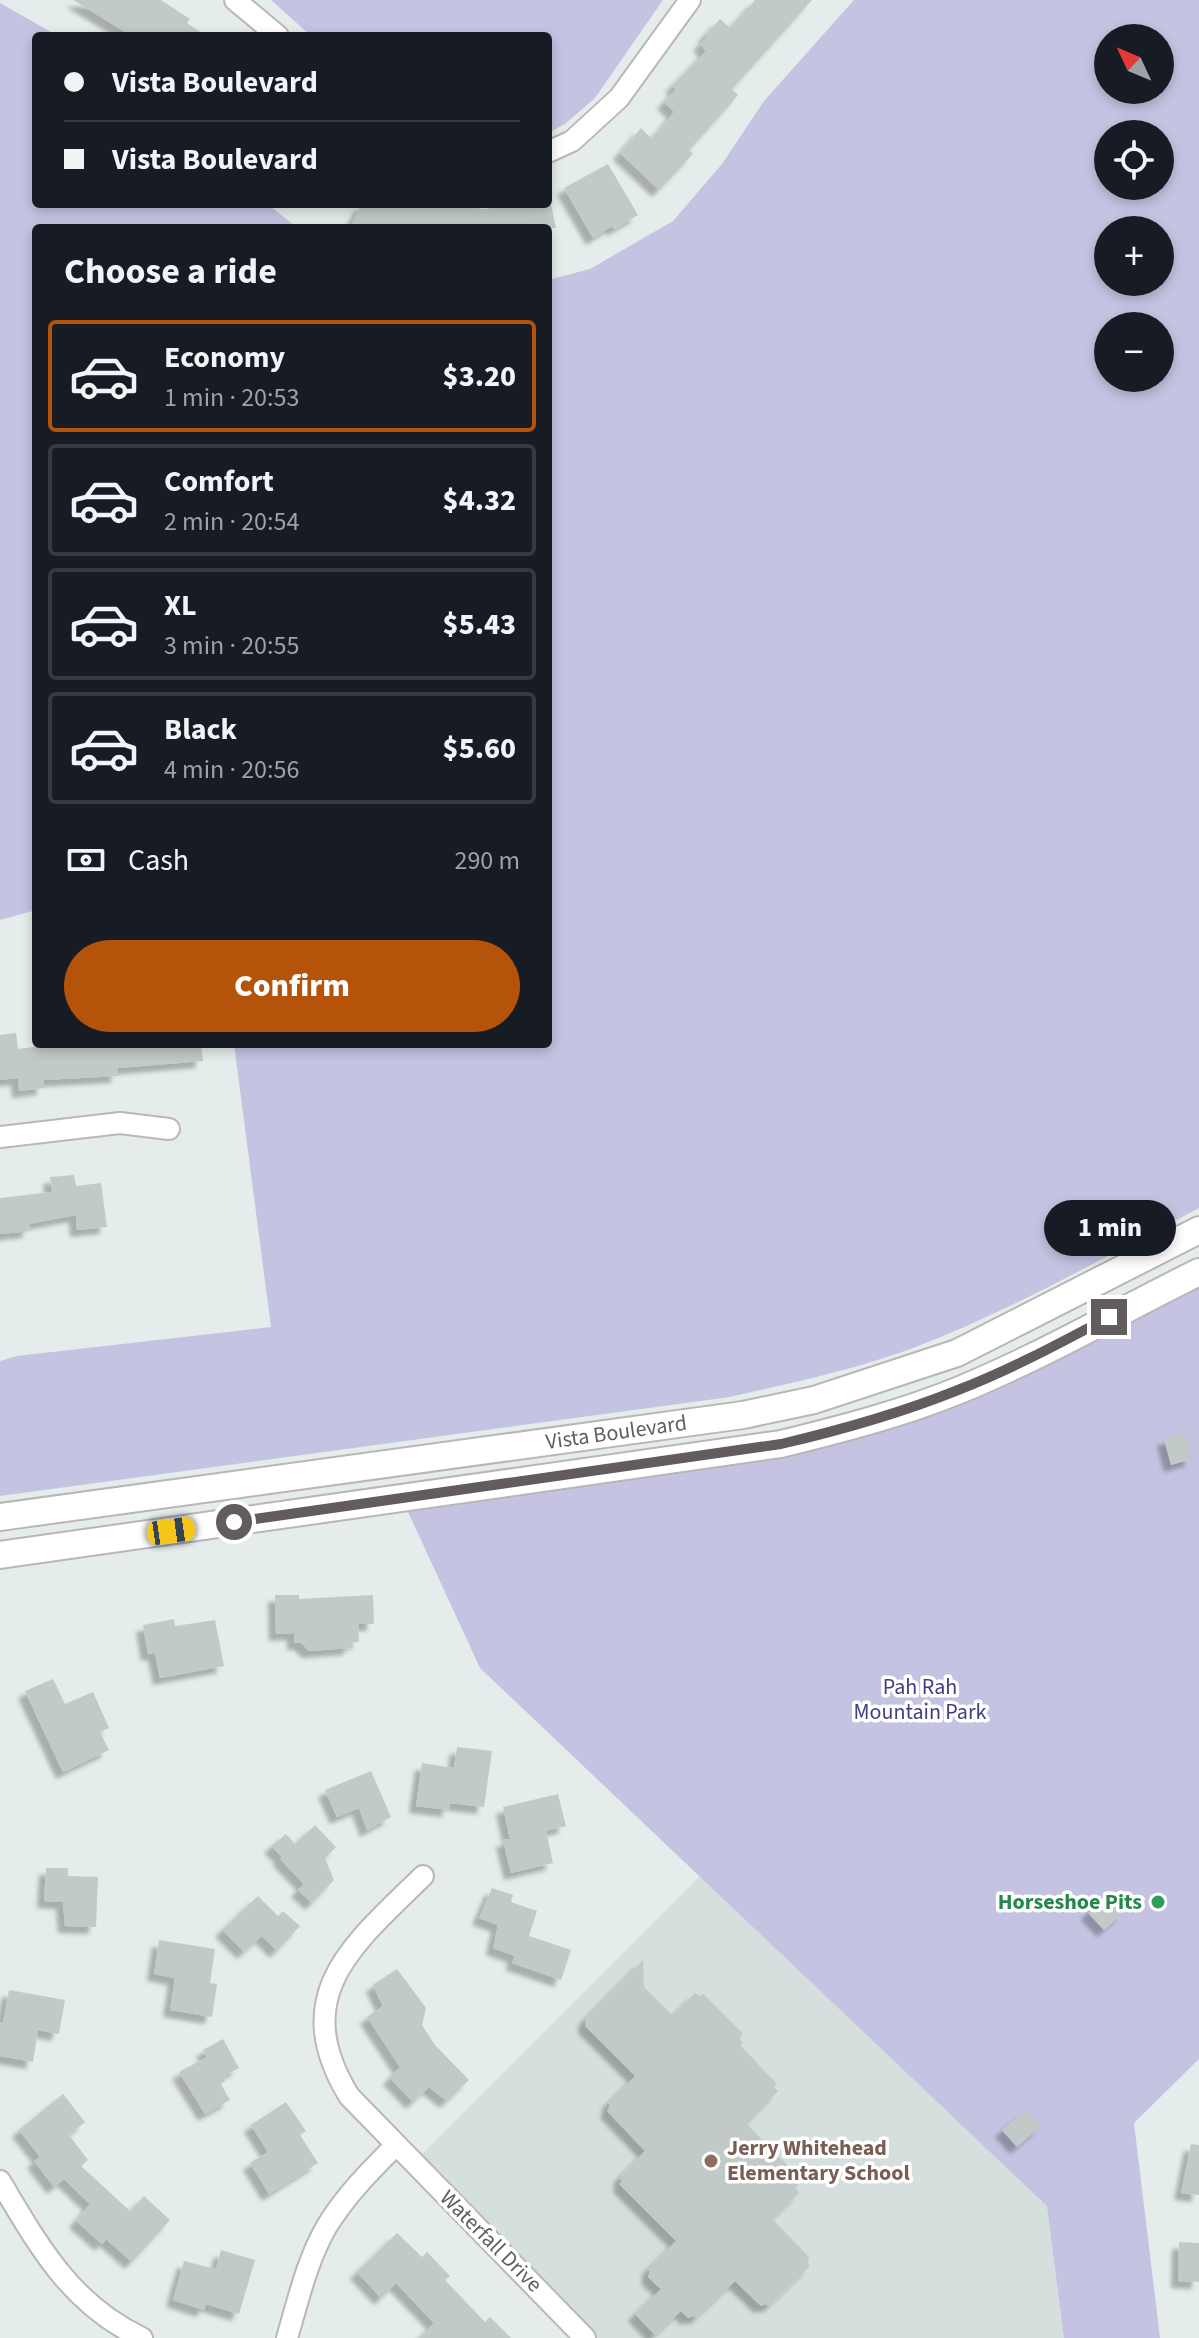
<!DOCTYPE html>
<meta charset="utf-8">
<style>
body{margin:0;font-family:"Source Sans 3",sans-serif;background:#242831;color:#f1f3f6;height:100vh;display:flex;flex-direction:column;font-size:30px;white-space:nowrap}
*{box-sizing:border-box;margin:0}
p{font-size:26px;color:#9ea1a6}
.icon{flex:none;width:44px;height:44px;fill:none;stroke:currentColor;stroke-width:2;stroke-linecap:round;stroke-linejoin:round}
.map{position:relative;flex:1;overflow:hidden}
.side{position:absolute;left:32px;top:224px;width:520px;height:824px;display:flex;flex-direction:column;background:#171b24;border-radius:8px;box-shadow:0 4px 12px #0003}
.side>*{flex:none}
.hud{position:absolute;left:32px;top:32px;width:520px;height:176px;border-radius:8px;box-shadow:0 4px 12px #0003;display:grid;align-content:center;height:176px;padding:0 32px;background:#171b24}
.needle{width:52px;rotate:314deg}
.buttons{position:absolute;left:1094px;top:24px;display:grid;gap:16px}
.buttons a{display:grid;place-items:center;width:80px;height:80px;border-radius:50%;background:#171b24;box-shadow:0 4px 12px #0003;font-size:40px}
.end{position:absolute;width:36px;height:36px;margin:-18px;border:10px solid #635c5e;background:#fff;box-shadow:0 0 0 4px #fff}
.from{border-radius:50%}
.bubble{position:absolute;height:56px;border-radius:28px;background:#171b24;box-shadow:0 4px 12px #0003;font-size:26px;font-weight:800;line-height:56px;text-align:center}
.car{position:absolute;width:24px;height:48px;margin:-24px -12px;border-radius:10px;box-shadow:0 0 6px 2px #0007;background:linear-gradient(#f5c518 24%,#345 0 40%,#f5c518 0 76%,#345 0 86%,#f5c518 0)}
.hud b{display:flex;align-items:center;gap:28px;height:76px;font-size:30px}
.hud b+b{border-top:2px solid #363941}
.hud i{width:20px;height:20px;background:#f1f3f6}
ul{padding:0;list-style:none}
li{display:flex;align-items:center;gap:24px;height:112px;margin:0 16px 12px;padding:0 16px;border:4px solid #363941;border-radius:8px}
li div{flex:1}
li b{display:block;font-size:30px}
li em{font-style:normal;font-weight:800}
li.selected{border-color:#b45309}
li>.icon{width:72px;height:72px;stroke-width:1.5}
h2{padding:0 32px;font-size:36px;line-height:96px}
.pay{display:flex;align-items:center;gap:20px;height:88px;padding:0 32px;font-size:30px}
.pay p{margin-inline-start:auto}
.primary-button{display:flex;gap:16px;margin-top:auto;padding:16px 32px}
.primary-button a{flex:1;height:92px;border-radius:48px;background:#b45309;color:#fff;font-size:32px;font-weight:800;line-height:92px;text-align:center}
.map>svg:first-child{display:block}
.education{fill:#d5dfdd}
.green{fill:#c4c3e1;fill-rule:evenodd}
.building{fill:#c2cac8;filter:url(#shadow)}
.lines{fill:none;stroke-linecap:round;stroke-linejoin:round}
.street-casing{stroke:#bcb6b8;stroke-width:24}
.secondary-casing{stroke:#bcb5b7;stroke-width:30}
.street{stroke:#fff;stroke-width:20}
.secondary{stroke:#fff;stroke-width:26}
.route{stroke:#635c5e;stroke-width:10}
.leisure-dot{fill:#2e9e5b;stroke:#fff;stroke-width:3}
.education-dot{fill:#8d6e63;stroke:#fff;stroke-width:3}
.labels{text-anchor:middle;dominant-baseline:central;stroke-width:7;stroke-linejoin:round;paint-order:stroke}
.street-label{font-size:22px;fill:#635c5e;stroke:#fff}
.park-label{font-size:22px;fill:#433e7f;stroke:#fff}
.leisure-label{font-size:22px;font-weight:bold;fill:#27864d;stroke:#fff;text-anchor:end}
.education-label{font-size:22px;font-weight:bold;fill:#785e54;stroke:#fff;text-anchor:start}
</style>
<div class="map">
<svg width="1199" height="2338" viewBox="0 0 1199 2338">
<defs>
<filter id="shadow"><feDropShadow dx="-7" dy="7" stdDeviation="2" flood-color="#0004"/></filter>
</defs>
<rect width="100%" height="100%" fill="#e4edeb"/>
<!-- education -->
<path class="education" d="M700,1876l348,330 16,132h-472l-176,-178z"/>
<!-- green -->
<path class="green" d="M271,0h392l-68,98 -30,26 -17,9v-97h-237z
M854,0h345v1208c-94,49 -187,102 -286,140 -59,22 -122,35 -183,49l-730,99v-135l17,-5 254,-29 -37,-283h314v-764l42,-11 83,-48 49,-57 42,-63zM1108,38h52v52h-52zM1108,134h52v52h-52zM1108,230h52v52h-52zM1108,326h52v52h-52z
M0,3l58,33h-22v168h231l31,24h-262v682l-36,10z
M1199,1278v781l-65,64 26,215h-96l-17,-132 -567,-538 -77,-167 412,-63z"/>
<!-- building -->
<path class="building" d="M73,0h88l29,19 -3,4 19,13h-74z
M755,0h57l-80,89 6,6 -4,5 -45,50 4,4 -34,36 -39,-37 21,-25 11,11 22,-27 -10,-10 12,-13 -4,-3 34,-35 -6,-7 7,-7 -2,-2 15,-16 10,9z
M608,164l30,51 -24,14 -2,-3 -19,12 -29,-50z
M361,204h95l-1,2 31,3 21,-5h44l5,24h-206z
M16,1033l2,16 40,-5h143l2,17 -85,7v8l-75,4 1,8 -25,3 -1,-13 -18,2v-45z
M74,1175l2,11 25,-3 6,44 -30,3 -1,-15 -47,9 1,7 -30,3v-36l52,-6 -2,-15z
M1185,1433l7,26 -21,6 -7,-26z
M275,1595h24v4l74,-4 1,29h-16l1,18 -8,1v5l-42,3 -8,-8h-7v-10l-18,1z
M174,1619l1,7 40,-6 9,46 -64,12 -5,-25 -7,1 -5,-29z
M53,1679l12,25 28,-12 16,36 -9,4 9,18 -46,22 -38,-81z
M457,1747l35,4 -8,56 -34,-4 -1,7 -33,-4 6,-43 32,5z
M371,1771l20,46 -24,13 -8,-22 -22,9 -12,-27z
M558,1794l8,32 -20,5 7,32 -42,10 -8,-33 7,-1 -7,-32z
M315,1825l21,22 -11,11 9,22 -22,23 -14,-13 6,-6 -24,-25 2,-2 -11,-11 15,-12 9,10z
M46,1868h22v8l30,1 -2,50 -31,-1 -2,-24 -19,-1z
M492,1888l21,7 -2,7 26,9 -8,25 42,14 -10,30 -49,-17 3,-7 -22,-8 5,-23 -19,-7z
M258,1896l20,20 5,-5 17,15 -23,25 -15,-15 -18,16 -22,-22z
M1105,1896l17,18 -18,16 -16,-17z
M159,1940l56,9 -5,34 7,1 -5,33 -42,-7 5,-32 -21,-4z
M643,1960l1,27 29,29 22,-23 5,3 3,-2 40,40 -3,5 3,3 -3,3 37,39 -3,3 4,4 -32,32 47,48 -5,4 10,10 -2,2 3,6 -27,26 38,39 -3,2 3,6 -41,40 -3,-2 -5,2 -26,-25 -39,37 -2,-2 -6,2 -7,-7 -26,24 -20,-21 26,-25 -13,-12 2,-6 -2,-2 28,-28 -57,-57 3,-2 -2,-5 25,-26 -38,-40 3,-6 -2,-2 27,-27 -50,-50 1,-8z
M397,1969l29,39 -4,17 13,20 34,35 -22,21 -18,-14 -16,15 -23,-24 10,-11 -33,-50 16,-11 -10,-21z
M9,1990l56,10 -6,34 -21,-4 -5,32 -33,-6v-34l3,1z
M223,2039l16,29 -15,8 1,5 -4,3 9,16 -25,14 -26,-42 28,-15 -4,-7z
M63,2094l22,28 -16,13 19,25 -7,6 49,45 14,-15 26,24 -38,42 -26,-23 -4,5 -26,-23 14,-17 -26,-25 -10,8 -20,-26 6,-4 -21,-27z
M286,2102l20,29 -6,4 18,28 -49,31 -19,-31 18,-11 -17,-27z
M1025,2111l16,15 -24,21 -15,-17z
M1191,2144l8,1v50l-18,-2z
M397,2233l25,24 5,-5 23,24 -5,4 40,42 5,-5 21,21h-92l15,-15 -38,-40 -15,15 -24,-26z
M1179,2242l20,1v39l-21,-1z
M221,2250l34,10 -16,54 -33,-10 -2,6 -31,-10 11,-39 32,8z"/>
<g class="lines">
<!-- street casing -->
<g class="street-casing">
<path id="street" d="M235,0l43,36
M548,152l24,-11 47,-43 71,-98
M0,1137l120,-14 49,6
M423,1876c-69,68 -136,118 -74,220l236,242
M0,2181c39,65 70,123 142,157
M287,2338c11,-37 20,-78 40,-112 19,-31 44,-56 69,-81"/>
</g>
<!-- secondary casing -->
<g class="secondary-casing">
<g id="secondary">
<path id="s1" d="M0,1517l743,-102 71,-15 143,-47 242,-123"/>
<path d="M0,1555l781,-111c61,-15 123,-31 181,-55 82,-34 158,-78 237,-117"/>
</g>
</g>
<!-- street -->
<use href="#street" class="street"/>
<!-- secondary -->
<use href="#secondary" class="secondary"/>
</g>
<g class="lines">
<!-- route -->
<path class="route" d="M234,1522l547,-78c60,-14 120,-31 177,-54 52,-20 102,-47 151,-73"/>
</g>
<!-- markers -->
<circle class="leisure-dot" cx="1158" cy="1902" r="8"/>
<circle class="education-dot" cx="711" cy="2161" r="8"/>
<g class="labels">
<!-- street labels -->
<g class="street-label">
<text stroke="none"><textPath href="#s1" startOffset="622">Vista Boulevard</textPath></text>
<text transform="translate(491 2241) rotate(45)">Waterfall Drive</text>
</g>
<!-- park labels -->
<g class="park-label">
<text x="920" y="1687">Pah Rah<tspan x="920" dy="25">Mountain Park</tspan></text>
</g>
<!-- leisure labels -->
<g class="leisure-label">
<text x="1142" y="1902">Horseshoe Pits</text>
</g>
<!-- education labels -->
<g class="education-label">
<text x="727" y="2148">Jerry Whitehead<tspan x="727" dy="25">Elementary School</tspan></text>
</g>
</g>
</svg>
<div class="buttons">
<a><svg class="needle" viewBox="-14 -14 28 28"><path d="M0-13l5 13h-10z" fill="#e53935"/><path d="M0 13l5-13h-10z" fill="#9ea1a6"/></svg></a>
<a><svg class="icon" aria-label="locate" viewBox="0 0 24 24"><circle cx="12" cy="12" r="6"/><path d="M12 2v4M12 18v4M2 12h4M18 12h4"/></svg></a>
<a>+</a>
<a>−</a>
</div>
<i class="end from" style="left:234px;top:1522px"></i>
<i class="end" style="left:1109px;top:1317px"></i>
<div class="bubble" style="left:1044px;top:1200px;width:132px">1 min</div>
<i class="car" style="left:171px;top:1531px;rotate:82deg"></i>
<div class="hud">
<b><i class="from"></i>Vista Boulevard</b>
<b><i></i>Vista Boulevard</b>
</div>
<section class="side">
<h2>Choose a ride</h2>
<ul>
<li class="selected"><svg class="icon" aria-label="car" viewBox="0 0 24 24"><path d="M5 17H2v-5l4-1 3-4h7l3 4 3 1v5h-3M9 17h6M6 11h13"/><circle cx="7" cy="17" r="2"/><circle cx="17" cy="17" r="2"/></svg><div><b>Economy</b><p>1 min · 20:53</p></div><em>$3.20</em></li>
<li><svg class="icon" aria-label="car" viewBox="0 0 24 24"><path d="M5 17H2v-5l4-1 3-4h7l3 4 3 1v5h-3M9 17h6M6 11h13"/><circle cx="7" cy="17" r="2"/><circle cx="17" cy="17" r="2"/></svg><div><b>Comfort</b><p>2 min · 20:54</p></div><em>$4.32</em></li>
<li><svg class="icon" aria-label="car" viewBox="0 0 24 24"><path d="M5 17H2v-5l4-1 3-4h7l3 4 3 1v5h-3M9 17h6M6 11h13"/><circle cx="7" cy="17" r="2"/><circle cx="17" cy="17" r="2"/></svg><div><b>XL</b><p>3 min · 20:55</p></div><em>$5.43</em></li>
<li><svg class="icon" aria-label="car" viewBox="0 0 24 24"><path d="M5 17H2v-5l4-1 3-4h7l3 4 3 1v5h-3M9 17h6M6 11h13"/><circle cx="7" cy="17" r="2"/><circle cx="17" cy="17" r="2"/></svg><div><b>Black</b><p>4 min · 20:56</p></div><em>$5.60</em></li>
</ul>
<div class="pay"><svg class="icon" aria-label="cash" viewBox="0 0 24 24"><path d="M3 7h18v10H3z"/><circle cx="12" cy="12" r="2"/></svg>Cash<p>290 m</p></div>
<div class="primary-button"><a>Confirm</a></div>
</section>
</div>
